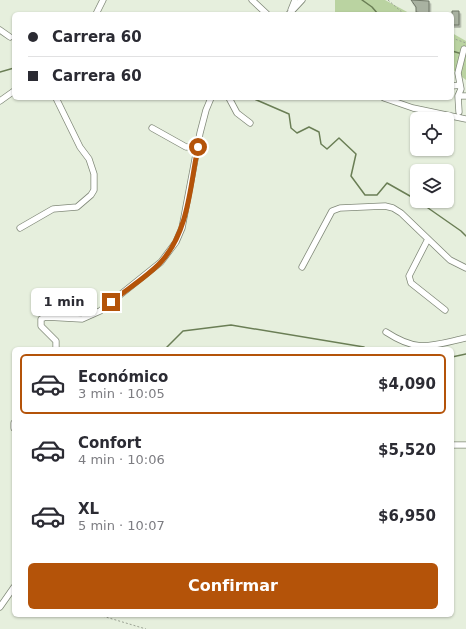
<!DOCTYPE html>
<html lang="es">
<meta charset="utf-8">
<style>
body{margin:0;font-family:"DejaVu Sans",sans-serif;background:#f7f7f7;color:#2b2b33;height:100vh;display:flex;flex-direction:column;font-size:15px;white-space:nowrap}
*{box-sizing:border-box;margin:0}
p{font-size:13px;color:#7c7c81}
.icon{flex:none;width:22px;height:22px;fill:none;stroke:currentColor;stroke-width:2;stroke-linecap:round;stroke-linejoin:round}
.map{position:relative;flex:1;overflow:hidden}
.panel{position:absolute;left:12px;top:347px;width:442px;height:270px;display:flex;flex-direction:column;background:#fff;border-radius:6px;box-shadow:0 1px 3px #0004}
.panel>*{flex:none}
.banner{position:absolute;left:12px;top:12px;width:442px;height:88px;border-radius:6px;box-shadow:0 1px 3px #0004;display:grid;align-content:center;height:88px;padding:0 16px;background:#fff}
.tools{position:absolute;left:410px;top:112px;display:grid;gap:8px}
.tools a{display:grid;place-items:center;width:44px;height:44px;border-radius:6px;background:#fff;box-shadow:0 1px 3px #0004;font-size:20px}
.end{position:absolute;width:18px;height:18px;margin:-9px;border:5px solid #b45309;background:#fff;box-shadow:0 0 0 2px #fff}
.from{border-radius:50%}
.bubble{position:absolute;height:28px;border-radius:6px;background:#fff;box-shadow:0 1px 3px #0004;font-size:13px;font-weight:600;line-height:28px;text-align:center}
.banner b{display:flex;align-items:center;gap:14px;height:38px;font-size:15px}
.banner b+b{border-top:1px solid #e1e1e2}
.banner i{width:10px;height:10px;background:#2b2b33}
ul{padding:7px 0 0;list-style:none}
li{display:flex;align-items:center;gap:12px;height:60px;margin:0 8px 6px;padding:0 8px;border:2px solid transparent;border-radius:6px}
li div{flex:1}
li b{display:block;font-size:15px}
li em{font-style:normal;font-weight:600}
li.current{border-color:#b45309}
li>.icon{width:36px;height:36px;stroke-width:1.5}
.action{display:flex;gap:8px;margin-top:auto;padding:8px 16px}
.action a{flex:1;height:46px;border-radius:6px;background:#b45309;color:#fff;font-size:16px;font-weight:600;line-height:46px;text-align:center}
.map>svg:first-child{display:block}
.green{fill:#bad3a1}
.lines{fill:none;stroke-linecap:round;stroke-linejoin:round}
.stream{stroke:#6a7e55;stroke-width:1.5}
.building{fill:#a9b2a1;stroke:#6d7565;filter:url(#shadow)}
.minor-casing{stroke:#818979;stroke-width:7}
.path{stroke:#9ba294;stroke-width:1;stroke-dasharray:2 2;stroke-linecap:butt}
.minor{stroke:#fff;stroke-width:5.5}
.route{stroke:#b45309;stroke-width:5}
</style>
<div class="map">
<svg width="466" height="629" viewBox="0 0 466 629">
<defs>
<filter id="shadow"><feDropShadow dx="1.5" dy="2.5" stdDeviation="0" flood-color="#0004"/></filter>
</defs>
<rect width="100%" height="100%" fill="#e6efdd"/>
<!-- green -->
<path class="green" d="M335,0h50l26,14h-76z
M452,33l14,8v39l-14,-11z"/>
<g class="lines">
<!-- stream -->
<path class="stream" d="M362,0l10,7 6,7
M452,51l14,4
M0,72l14,-4
M252,98l37,16 2,14 6,5 12,-6 10,5 2,12 6,5 12,-11 17,16 -5,22 14,19h12l10,-12 30,17
M418,201l43,30 5,5
M165,349l18,-18 48,-6 133,22 3,2
M452,357l14,-3"/>
</g>
<!-- building -->
<path class="building" d="M411,0l18,1v13l-13,-2v-5z
M452,11h7v14h-7z"/>
<g class="lines">
<!-- minor casing -->
<g class="minor-casing">
<path id="minor" d="M252,0l15,14
M291,10l4,-10
M96,14l7,-14
M289,14l13,-14
M0,30l10,7
M452,86l8,-1
M458,96h8
M229,98l8,15 13,10
M384,98l29,10 53,11
M0,101l14,-10
M459,112l-1,-16 3,-7 -3,-16 6,-24
M152,128l34,19h12
M20,228l33,-19 24,-2 14,-12 3,-5v-16l-5,-15 -9,-12 -24,-49
M428,239l-19,37 2,7 34,27
M302,267l30,-56 8,-3 45,-2 8,2 8,5 49,47 16,8
M386,332c32,21 44,14 80,6
M56,349v-8l-15,-15v-7l5,-2 36,2 18,-8 61,-49 15,-20 6,-14 18,-95 6,-23 5,-12
M14,423v5
M452,445h14
M0,607l14,-20"/>
</g>
<!-- path -->
<path class="path" d="M388,0l16,14
M452,38l14,5
M99,615l47,14"/>
<!-- minor -->
<use href="#minor" class="minor"/>
</g>
<g class="lines">
<!-- route -->
<path class="route" d="M111,302c16,-13 36,-25 50,-40 28,-31 29,-76 37,-115"/>
</g>
</svg>
<div class="tools">
<a><svg class="icon" aria-label="locate" viewBox="0 0 24 24"><circle cx="12" cy="12" r="6"/><path d="M12 2v4M12 18v4M2 12h4M18 12h4"/></svg></a>
<a><svg class="icon" aria-label="layers" viewBox="0 0 24 24"><path d="M12 4l9 5-9 5-9-5zM3 14l9 5 9-5"/></svg></a>
</div>
<i class="end from" style="left:198px;top:147px"></i>
<i class="end" style="left:111px;top:302px"></i>
<div class="bubble" style="left:31px;top:288px;width:66px">1 min</div>
<div class="banner">
<b><i class="from"></i>Carrera 60</b>
<b><i></i>Carrera 60</b>
</div>
<section class="panel">
<ul>
<li class="current"><svg class="icon" aria-label="car" viewBox="0 0 24 24"><path d="M5 17H2v-5l4-1 3-4h7l3 4 3 1v5h-3M9 17h6M6 11h13"/><circle cx="7" cy="17" r="2"/><circle cx="17" cy="17" r="2"/></svg><div><b>Económico</b><p>3 min · 10:05</p></div><em>$4,090</em></li>
<li><svg class="icon" aria-label="car" viewBox="0 0 24 24"><path d="M5 17H2v-5l4-1 3-4h7l3 4 3 1v5h-3M9 17h6M6 11h13"/><circle cx="7" cy="17" r="2"/><circle cx="17" cy="17" r="2"/></svg><div><b>Confort</b><p>4 min · 10:06</p></div><em>$5,520</em></li>
<li><svg class="icon" aria-label="car" viewBox="0 0 24 24"><path d="M5 17H2v-5l4-1 3-4h7l3 4 3 1v5h-3M9 17h6M6 11h13"/><circle cx="7" cy="17" r="2"/><circle cx="17" cy="17" r="2"/></svg><div><b>XL</b><p>5 min · 10:07</p></div><em>$6,950</em></li>
</ul>
<div class="action"><a>Confirmar</a></div>
</section>
</div>
